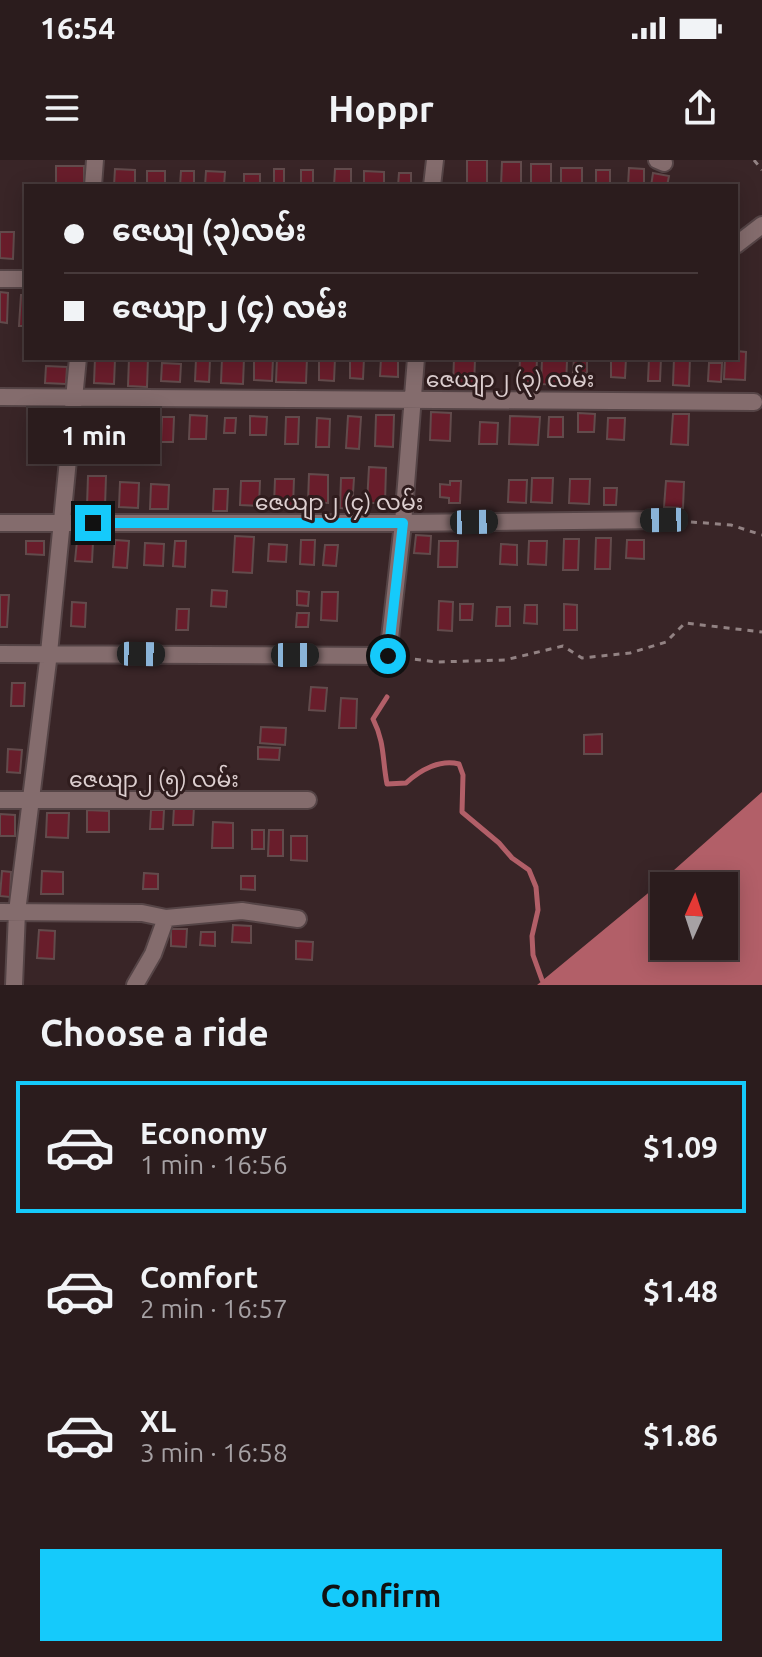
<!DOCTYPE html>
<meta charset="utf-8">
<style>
body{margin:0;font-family:Ubuntu,"Noto Sans Myanmar",sans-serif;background:#37292a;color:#f1f3f6;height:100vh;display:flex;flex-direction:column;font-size:30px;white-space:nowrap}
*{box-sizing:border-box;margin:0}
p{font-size:26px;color:#a6a1a4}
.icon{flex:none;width:44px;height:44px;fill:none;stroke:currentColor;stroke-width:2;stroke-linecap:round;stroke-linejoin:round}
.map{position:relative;height:825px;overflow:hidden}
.panel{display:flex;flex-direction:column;background:#2b1c1d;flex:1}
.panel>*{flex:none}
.top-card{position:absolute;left:24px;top:24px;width:714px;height:176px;border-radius:0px;box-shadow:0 4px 20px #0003,0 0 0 2px #473a3b;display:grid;align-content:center;height:176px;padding:0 40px;background:#2b1c1d}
.needle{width:52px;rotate:3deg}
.controls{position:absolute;left:650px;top:712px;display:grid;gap:16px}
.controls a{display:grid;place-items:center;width:88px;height:88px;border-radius:0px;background:#2b1c1d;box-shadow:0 4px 20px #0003,0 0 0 2px #473a3b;font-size:40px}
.end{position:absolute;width:36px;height:36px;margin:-18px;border:10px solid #15cafb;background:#111;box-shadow:0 0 0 4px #111}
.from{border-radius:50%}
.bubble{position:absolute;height:56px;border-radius:0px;background:#2b1c1d;box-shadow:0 4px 20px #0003,0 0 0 2px #473a3b;font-size:26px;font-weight:600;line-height:56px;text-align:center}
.car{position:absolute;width:24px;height:48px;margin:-24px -12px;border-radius:10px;box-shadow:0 0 6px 2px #0007;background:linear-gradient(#222 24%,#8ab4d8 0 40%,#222 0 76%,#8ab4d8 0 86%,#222 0)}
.top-card b{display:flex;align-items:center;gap:28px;height:76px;font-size:30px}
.top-card b+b{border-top:2px solid #473a3b}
.top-card i{width:20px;height:20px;background:#f1f3f6}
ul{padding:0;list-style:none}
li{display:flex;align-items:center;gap:24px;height:132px;margin:0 16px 12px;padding:0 24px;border:4px solid transparent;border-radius:0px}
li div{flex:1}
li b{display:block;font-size:30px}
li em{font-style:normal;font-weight:600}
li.on{border-color:#15cafb}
li>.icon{width:72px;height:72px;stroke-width:1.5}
h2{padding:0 40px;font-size:36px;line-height:96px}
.button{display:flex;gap:16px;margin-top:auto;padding:16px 40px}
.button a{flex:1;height:92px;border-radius:0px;background:#15cafb;color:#111;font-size:32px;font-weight:600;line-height:92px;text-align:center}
.status{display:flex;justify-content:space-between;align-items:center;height:56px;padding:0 40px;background:#2b1c1d;direction:ltr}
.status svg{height:22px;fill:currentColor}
header{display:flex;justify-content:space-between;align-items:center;height:104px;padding:0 40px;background:#2b1c1d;font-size:36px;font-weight:600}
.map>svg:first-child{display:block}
.water{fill:#b25f68;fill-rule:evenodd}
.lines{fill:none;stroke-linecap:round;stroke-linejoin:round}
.stream{stroke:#b25f68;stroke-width:5}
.building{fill:#691d2b;stroke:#624b4c;stroke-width:2}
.street-casing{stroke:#554446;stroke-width:20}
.path{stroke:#928283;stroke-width:3;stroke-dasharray:6 6;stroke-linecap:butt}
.street{stroke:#846c6d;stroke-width:16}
.route{stroke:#15cafb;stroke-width:10}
.labels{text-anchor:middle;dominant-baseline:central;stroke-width:6;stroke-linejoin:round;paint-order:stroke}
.street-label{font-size:22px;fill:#ddcfd0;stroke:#2f1c1d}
</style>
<div class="status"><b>16:54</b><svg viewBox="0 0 49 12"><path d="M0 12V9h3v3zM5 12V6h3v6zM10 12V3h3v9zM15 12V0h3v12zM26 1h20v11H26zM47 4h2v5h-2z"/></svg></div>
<header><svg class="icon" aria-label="menu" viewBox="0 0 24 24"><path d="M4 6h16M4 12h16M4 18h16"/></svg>Hoppr<svg class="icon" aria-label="share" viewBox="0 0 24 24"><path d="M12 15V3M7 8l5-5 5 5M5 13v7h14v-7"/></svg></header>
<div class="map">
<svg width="762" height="825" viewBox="0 0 762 825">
<rect width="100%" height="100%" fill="#392527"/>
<!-- water -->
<path class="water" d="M762,632v193h-225l110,-91zM664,726h60v60h-60z"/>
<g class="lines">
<!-- stream -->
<path class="stream" d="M387,537l-14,22c12,24 9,39 14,65l19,-1c14,-13 34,-24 53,-19l4,11 -1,37 37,31 13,15 17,12 7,17 2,23 -6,26 1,19 9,25"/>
</g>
<!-- building -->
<path class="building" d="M467,0h20v26h-20z
M502,2h19v24h-20z
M531,4h20v22h-20z
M56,6h28v20h-28z
M561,8h21v18h-21z
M629,8l15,1v17h-16z
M115,9l20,1v16h-21z
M274,9h10v17h-10z
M335,9h16v17h-17z
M301,10h12v16h-12z
M596,10h14v15h-14z
M147,11h18v15h-18z
M181,11h13v15h-14z
M206,11l19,1 -1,14h-19z
M364,11l20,1v14h-20z
M399,13h12v13h-13z
M653,13l16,3 -2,10h-16z
M244,14h16v12h-16z
M0,72h14l-1,27 -13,-1z
M0,132l8,1 -1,30 -7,-1z
M21,135h5v31h-7z
M736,191l10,1 -1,28 -21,-1 1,-21h11z
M95,198l20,1 -1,25 -20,-1z
M129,198h19l-1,29 -19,-1z
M222,198h22l-1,26 -22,-1z
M254,198h19l-1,23 -18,-1z
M277,198h30l-1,25 -30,-1z
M319,198h16l-1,23 -15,-1z
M350,198h14l-1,21 -13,-1z
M381,198h17v19l-18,-1z
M454,198l21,1 -1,28 -21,-1z
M520,198h17l-1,25 -17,-1z
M574,198h13v15l-14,-1z
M611,198h15l-1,20 -14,-1z
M649,198h12l-1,23h-12z
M674,198h16l-1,28 -16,-1z
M196,199l14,1 -1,22 -14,-1z
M542,200l25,1 -1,24 -25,-1z
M162,203l19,1 -1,18 -19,-1z
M709,203h13l-1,19 -13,-1z
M46,206l21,1 -1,17 -21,-1z
M431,252l20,1 -1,28 -20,-1z
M578,253l17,1 -1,18h-16z
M673,254h16l-1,31 -17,-1z
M190,255l17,1 -1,23h-17z
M376,255h18l-1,32 -18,-1z
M125,256l19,1 -1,27 -19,-1z
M250,256l17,1 -1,18h-16z
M348,256l13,1 -2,32 -13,-1z
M510,256l30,1 -2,28 -29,-1z
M38,257l16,1 -1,27h-17z
M96,257l15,1 -1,25h-16z
M162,257h12l-1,25h-12z
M286,257h13l-1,27h-13z
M549,257h14v20h-15z
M225,258h11l-1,15h-11z
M317,258l13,1 -1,28h-13z
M608,258h17l-1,22 -17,-1z
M480,262l18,1 -1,21h-18z
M369,307l17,1 -1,35h-18z
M309,314l19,1v28l-20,-1z
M88,316h18l-1,31 -18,-1z
M341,318h13l-2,31 -12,-1z
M532,318h21l-1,25 -21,-1z
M275,319h19l-1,27 -19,-1z
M570,319h20l-1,25 -20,-1z
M509,320h18l-1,23 -18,-1z
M241,321h19l-1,25 -19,-1z
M450,321h11l-1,22h-11v-5l-9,-1v-13l10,1z
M666,321l18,1 -1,26 -19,-1z
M120,322l19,1 -1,25 -19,-1z
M151,324l18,1 -1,24h-18z
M604,328h13l-1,17h-12z
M214,329h14l-1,22h-14z
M416,375l15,1 -1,18 -16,-1z
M235,376l19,1 -2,36 -19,-1z
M596,378h15l-1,31h-15z
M564,379h15l-1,31h-15z
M115,380l14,1 -2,27 -14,-1z
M301,380h14l-1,25 -14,-1z
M627,380h17v19l-18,-1z
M26,381h18v14l-18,-1z
M77,381l16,1 -1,20 -17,-1z
M175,381h11l-1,26 -12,-1z
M439,381h19l-1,26h-19z
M529,381h18l-1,24 -18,-1z
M145,383l19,1 -1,22 -19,-1z
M269,384l18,1 -1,17 -18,-1z
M501,384l16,1v20l-17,-1z
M325,385h13l-2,21 -13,-1z
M212,430l15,1 -1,16 -15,-1z
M297,431l12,1 -1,14 -11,-1z
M322,432h16l-1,29 -16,-1z
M0,435h9l-2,32h-7z
M439,441l14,1 -1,29 -14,-1z
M72,442l14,1 -1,24 -14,-1z
M460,444h13l-1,16h-12z
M564,444l13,1v25h-13z
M525,445h12v19l-13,-1z
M497,447h13v19h-14z
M177,449h12l-1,21h-12z
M297,453h12l-1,14h-12z
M12,523h13l-1,23h-13z
M311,527l16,1 -2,23 -16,-1z
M341,538l16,1 -1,29h-17z
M261,567l25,1 -1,17 -25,-2z
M602,574v20h-18v-19z
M258,587l22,1 -1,12 -21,-1z
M8,589l14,1 -2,23 -13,-1z
M174,647h20l-1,18h-20z
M87,650l22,1v21h-22z
M151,650h13l-1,19h-13z
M47,653h22l-1,25 -22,-1z
M0,654l15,1v21h-15z
M213,662l20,1v25h-21z
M252,670h12v19h-12z
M269,670h14v26h-15z
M291,676h16v25l-16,-1z
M2,711l9,1 -1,25 -10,-1z
M42,711l21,1v22h-22z
M144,713l14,1v15h-15z
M241,716h14v14l-14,-1z
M233,765l18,1v17l-19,-1z
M171,769h16l-1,18 -15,-1z
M39,770l16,1 -1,28 -17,-1z
M201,772h14v14l-15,-1z
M296,781l17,1 -1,18 -16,-1z"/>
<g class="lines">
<!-- street casing -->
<g class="street-casing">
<path id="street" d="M657,0l7,3
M93,26l2,-26
M432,26l3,-26
M736,85l26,-20
M0,119h26
M0,237l754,5
M0,363h403l261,-3
M0,494l388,2 15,-133 13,-165
M0,640h308
M0,752l142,1 24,5 76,-7 56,8
M14,825l3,-73 32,-259 29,-295
M135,825l18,-31 13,-36"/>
</g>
<!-- path -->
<path class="path" d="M754,0l8,10
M679,361l52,4 31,10
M403,498l35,4 67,-2 58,-14 19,12 48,-5 36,-11 19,-19 77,9"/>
<!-- street -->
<use href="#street" class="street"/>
</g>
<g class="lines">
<!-- route -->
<path class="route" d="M93,363h310l-15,133"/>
</g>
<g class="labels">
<!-- street labels -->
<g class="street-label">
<text x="510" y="218">ဇေယျာ၂ (၃) လမ်း</text>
<text x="339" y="341">ဇေယျာ၂ (၄) လမ်း</text>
<text x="154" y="618">ဇေယျာ၂ (၅) လမ်း</text>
</g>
</g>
</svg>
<div class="controls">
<a><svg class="needle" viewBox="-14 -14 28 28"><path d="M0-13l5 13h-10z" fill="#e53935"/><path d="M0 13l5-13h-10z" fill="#a6a1a4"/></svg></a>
</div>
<i class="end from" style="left:388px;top:496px"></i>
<i class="end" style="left:93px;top:363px"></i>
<div class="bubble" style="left:28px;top:248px;width:132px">1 min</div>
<i class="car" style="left:664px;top:360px;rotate:269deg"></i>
<i class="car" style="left:474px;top:362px;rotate:89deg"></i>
<i class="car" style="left:141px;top:494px;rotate:91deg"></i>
<i class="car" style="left:295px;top:495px;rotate:90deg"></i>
<div class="top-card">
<b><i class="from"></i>ဇေယျ (၃)လမ်း</b>
<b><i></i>ဇေယျာ၂ (၄) လမ်း</b>
</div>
</div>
<section class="panel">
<h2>Choose a ride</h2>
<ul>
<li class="on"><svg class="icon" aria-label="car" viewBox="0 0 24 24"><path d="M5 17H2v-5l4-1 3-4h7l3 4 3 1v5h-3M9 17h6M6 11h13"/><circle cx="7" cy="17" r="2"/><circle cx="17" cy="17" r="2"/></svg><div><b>Economy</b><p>1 min · 16:56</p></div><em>$1.09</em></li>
<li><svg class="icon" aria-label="car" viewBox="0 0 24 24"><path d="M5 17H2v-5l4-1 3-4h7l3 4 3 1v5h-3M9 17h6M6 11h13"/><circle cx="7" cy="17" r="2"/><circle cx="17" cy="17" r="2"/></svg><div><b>Comfort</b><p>2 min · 16:57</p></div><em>$1.48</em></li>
<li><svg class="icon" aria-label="car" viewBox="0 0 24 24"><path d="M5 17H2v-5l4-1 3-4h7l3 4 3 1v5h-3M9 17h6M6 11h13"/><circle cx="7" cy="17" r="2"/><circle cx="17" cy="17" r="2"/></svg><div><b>XL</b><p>3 min · 16:58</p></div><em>$1.86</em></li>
</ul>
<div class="button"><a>Confirm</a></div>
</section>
